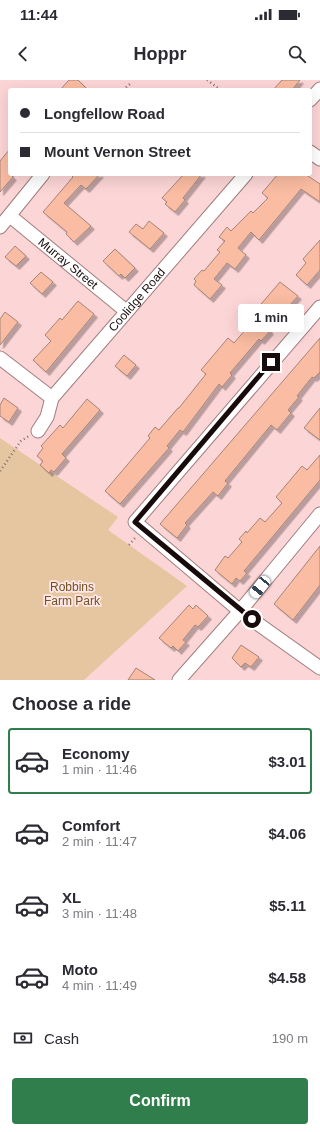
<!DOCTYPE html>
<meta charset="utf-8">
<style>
body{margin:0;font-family:Arial,sans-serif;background:#f2f2f3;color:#2b2b33;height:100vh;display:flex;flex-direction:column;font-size:15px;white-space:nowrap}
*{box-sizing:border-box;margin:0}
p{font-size:13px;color:#7c7c81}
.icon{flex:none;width:22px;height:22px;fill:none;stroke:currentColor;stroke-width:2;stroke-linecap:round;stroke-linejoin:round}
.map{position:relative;height:600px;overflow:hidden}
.drawer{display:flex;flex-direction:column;background:#fff;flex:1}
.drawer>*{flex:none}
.top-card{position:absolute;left:8px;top:8px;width:304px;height:88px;border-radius:4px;box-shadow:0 4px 16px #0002;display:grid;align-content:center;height:88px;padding:0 12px;background:#fff}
.end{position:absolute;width:18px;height:18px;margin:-9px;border:5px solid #180b0c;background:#fff;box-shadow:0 0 0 2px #fff}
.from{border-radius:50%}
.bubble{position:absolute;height:28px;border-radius:4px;background:#fff;box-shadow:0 4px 16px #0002;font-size:13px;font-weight:600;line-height:28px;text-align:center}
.car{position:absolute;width:12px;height:24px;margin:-12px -6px;border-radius:5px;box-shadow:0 0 3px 1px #0007;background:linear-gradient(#fff 24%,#345 0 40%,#fff 0 76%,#345 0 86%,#fff 0)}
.top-card b{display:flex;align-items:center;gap:14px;height:38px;font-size:15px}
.top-card b+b{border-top:1px solid #e1e1e2}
.top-card i{width:10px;height:10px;background:#2b2b33}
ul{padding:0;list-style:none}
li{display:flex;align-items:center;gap:12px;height:66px;margin:0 8px 6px;padding:0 4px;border:2px solid transparent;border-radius:4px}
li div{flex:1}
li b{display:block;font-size:15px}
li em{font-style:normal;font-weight:600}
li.current{border-color:#317e4d}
li>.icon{width:36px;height:36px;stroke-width:1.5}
h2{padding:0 12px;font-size:18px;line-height:48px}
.pay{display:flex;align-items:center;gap:10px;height:44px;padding:0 12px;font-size:15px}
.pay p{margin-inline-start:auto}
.button{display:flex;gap:8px;margin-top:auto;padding:8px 12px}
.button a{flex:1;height:46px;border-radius:4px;background:#317e4d;color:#fff;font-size:16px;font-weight:600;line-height:46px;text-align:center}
.status{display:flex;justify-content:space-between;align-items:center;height:28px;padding:0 20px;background:#fff;direction:ltr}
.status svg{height:11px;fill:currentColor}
header{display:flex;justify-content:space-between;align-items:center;height:52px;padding:0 12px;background:#fff;font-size:18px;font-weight:600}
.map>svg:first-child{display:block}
.green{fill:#e6c6a1}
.building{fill:#fabca2;stroke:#a58578;filter:url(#shadow)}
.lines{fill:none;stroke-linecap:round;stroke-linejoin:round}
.street-casing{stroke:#a17e7f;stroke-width:15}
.path{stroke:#876d6e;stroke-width:2.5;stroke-dasharray:1 3;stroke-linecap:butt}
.street{stroke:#fff;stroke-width:13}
.route{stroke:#180b0c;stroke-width:5}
.labels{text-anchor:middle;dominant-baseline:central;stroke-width:3.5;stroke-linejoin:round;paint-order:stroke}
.street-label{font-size:12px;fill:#180b0c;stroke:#ffe7e7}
.park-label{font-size:12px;fill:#735021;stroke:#ffe7e7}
</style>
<div class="status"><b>11:44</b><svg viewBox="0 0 49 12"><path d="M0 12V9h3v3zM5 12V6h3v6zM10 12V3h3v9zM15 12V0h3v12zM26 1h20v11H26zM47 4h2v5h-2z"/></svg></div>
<header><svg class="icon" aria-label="back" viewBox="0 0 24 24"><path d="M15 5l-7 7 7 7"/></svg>Hoppr<svg class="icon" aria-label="search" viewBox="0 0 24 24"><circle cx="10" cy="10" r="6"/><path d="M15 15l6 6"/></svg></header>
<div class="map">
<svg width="320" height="600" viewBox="0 0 320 600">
<defs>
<filter id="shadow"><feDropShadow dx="3.5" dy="3.5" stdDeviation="0" flood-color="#0004"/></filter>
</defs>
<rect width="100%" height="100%" fill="#fcd5d6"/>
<!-- green -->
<path class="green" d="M0,358l118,79 -10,13 79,56 -103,94h-84z"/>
<!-- building -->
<path class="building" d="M69,0h9l10,10h-28z
M282,0h18l-8,10h-19z
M10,69v25l3,3 -13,15v-31z
M70,94h30l-14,15 -5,-4 -17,18 27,23 -17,16 -8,-8 1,-2 -24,-20 30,-35z
M184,94h18l-19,24 2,2 -10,12 -10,-8 2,-2 -5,-4z
M278,94h27l15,10v18l-19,-13 -42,51 -8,-8 -13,16 8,7 -11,14 -8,-6 -13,16 8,6 -12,14 -16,-14 2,-4 -2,-2 8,-9 2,1 16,-19 -3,-2 8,-9 -6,-4 8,-10 4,4 20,-20 2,2 15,-15 -6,-5z
M149,141l15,12 -14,16 -21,-17 7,-8 7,5z
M320,160v30l-13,15 -11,-10 10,-12 -3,-4z
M15,166l11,10 -10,10 -11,-9z
M115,169l20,19 -10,10 -4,-4 -2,2 -16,-15z
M41,192l12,10 -11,12 -12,-11z
M280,202l18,14 -30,33 2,2 -9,10 -2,-2 -29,34 2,2 -10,12 -3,-3 -36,48 -3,-2 -13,16 2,2 -49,56 -15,-13 45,-53 -2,-2 7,-9 4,3 19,-22h1l27,-34 -5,-4 27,-32 6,5 20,-23 -4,-3z
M78,221l16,13 -48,58 -13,-12 18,-19 -6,-6 15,-17 2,2z
M5,232l13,10 -18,23v-26z
M320,258v34l-6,6 -2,-1 -15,19 2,1 -11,13 3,3 -14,17 -6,-5 -46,56 3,2 -10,13 -5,-4 -28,31 2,2 -10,13 -17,-14z
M124,275l12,10 -9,11 -12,-10z
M4,318l14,10 -9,14 -9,-6v-11z
M87,319l13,11 -38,44 4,4 -12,14 -3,-2 -2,3 -9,-8 3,-4 -6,-5 6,-8 -2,-2 19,-21 3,3z
M320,328v32l-16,-12z
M320,375v25l-76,91 3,2 -7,8 -4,-3 -4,6 -17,-14 10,-14 3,2 14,-16 -3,-3 7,-8 1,2 13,-15 5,4 17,-19 -6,-6 26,-31 5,4z
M320,466v39l-27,35 -19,-16z
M189,525l4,4 3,-4 12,11 -10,11 -3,-2 -12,15 3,2 -8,9 -5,-5 -2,2 -12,-10z
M241,565l18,12 -8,10 -6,-4 -4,4 -9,-9z
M136,588l19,12h-27z"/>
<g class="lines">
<!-- street casing -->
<g class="street-casing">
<g id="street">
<path d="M310,20l10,-11"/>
<path d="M310,72l10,7"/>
<path id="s1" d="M10,136l116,95"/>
<path d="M0,147l43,-53"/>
<path d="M320,227l-185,215 105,89 80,57"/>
<path d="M0,278l52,40"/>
<path id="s2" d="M38,351l9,-14 5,-19 194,-224"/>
<path d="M179,600l61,-69 80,-97"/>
</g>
</g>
<!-- path -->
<path class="path" d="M207,0l14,10
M123,10l8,-7
M0,391l21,-30 8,-5
M129,465l6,-7"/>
<!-- street -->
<use href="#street" class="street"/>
</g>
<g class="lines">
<!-- route -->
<path class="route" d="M252,539l-117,-97 136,-160"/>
</g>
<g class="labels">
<!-- street labels -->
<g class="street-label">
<text stroke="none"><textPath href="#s1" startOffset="75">Murray Street</textPath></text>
<text stroke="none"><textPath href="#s2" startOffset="166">Coolidge Road</textPath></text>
</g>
<!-- park labels -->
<g class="park-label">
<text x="72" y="507">Robbins<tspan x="72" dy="14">Farm Park</tspan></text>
</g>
</g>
</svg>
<i class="end from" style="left:252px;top:539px"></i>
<i class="end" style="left:271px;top:282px"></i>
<div class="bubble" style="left:238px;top:224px;width:66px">1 min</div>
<i class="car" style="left:260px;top:507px;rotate:219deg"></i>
<div class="top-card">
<b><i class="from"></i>Longfellow Road</b>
<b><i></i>Mount Vernon Street</b>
</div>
</div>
<section class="drawer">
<h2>Choose a ride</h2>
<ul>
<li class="current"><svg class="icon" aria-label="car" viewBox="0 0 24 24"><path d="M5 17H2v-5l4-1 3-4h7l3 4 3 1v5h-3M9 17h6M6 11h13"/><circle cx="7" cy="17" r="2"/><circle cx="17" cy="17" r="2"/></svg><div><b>Economy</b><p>1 min · 11:46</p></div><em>$3.01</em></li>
<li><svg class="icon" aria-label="car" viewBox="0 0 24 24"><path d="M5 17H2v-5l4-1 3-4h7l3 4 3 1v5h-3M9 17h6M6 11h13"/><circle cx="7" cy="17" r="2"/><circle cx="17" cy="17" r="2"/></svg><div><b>Comfort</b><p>2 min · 11:47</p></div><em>$4.06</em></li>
<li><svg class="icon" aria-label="car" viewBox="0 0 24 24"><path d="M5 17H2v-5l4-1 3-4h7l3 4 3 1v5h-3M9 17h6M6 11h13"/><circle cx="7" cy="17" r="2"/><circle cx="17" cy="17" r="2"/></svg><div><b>XL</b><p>3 min · 11:48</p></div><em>$5.11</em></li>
<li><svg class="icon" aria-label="car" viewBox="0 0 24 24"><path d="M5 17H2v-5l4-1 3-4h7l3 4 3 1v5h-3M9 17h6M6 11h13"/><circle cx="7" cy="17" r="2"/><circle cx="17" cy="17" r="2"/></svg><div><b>Moto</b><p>4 min · 11:49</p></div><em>$4.58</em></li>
</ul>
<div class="pay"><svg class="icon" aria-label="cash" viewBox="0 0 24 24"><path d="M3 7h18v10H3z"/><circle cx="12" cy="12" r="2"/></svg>Cash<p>190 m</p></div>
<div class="button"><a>Confirm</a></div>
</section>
